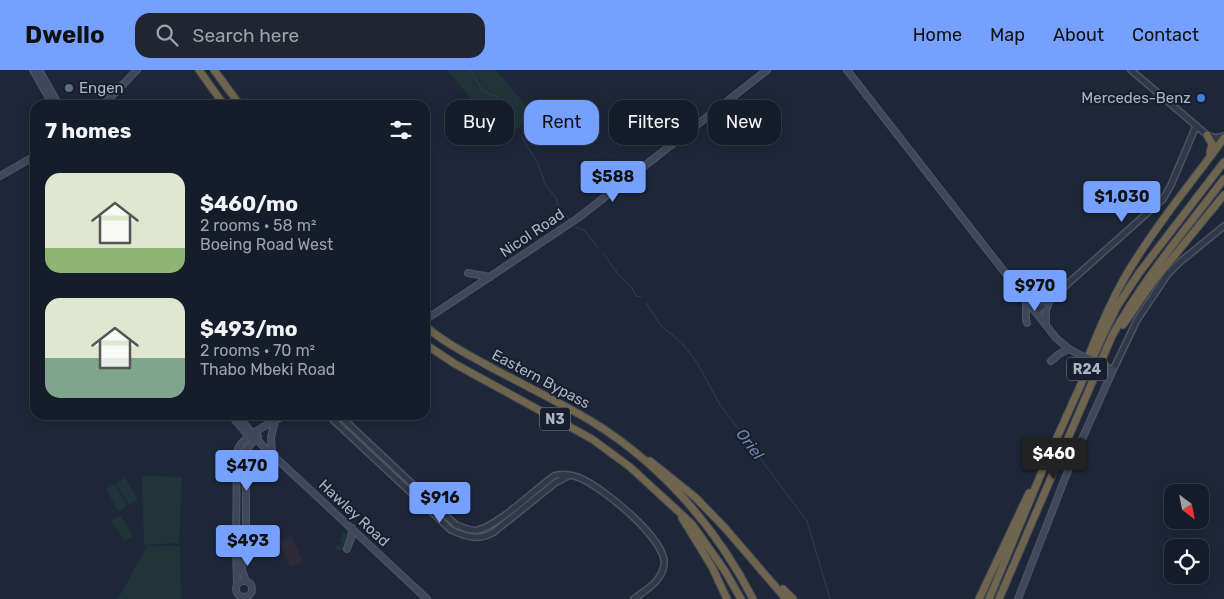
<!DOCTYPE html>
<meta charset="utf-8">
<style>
:root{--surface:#161d2a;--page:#1f2632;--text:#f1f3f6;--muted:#9ea2a8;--line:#353b47;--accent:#76a0ff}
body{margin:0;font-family:Rubik,sans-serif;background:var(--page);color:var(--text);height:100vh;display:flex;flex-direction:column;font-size:19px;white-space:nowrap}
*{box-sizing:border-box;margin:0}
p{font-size:16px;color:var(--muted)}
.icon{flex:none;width:28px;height:28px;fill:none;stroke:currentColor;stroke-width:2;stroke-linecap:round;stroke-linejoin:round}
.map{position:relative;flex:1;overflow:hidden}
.details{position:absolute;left:30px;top:30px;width:400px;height:320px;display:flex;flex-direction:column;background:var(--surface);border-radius:15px;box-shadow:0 2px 12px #0003,0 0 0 1px var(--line)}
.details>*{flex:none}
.hud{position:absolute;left:445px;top:30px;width:475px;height:45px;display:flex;gap:10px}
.needle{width:32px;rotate:148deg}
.buttons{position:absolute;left:1164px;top:414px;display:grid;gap:10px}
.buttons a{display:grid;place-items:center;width:45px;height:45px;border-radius:10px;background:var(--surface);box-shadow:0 2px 12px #0003,0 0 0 1px var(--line);font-size:25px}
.price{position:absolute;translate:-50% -42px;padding:0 11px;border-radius:5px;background:var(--accent);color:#111;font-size:16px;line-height:32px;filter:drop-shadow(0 1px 2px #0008)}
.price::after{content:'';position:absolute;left:50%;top:30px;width:15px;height:11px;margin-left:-8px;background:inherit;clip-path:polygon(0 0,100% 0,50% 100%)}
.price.current{background:#222;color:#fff}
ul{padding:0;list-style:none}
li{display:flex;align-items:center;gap:15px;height:125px;padding:0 15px}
li span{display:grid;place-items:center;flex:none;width:140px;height:100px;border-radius:15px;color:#555}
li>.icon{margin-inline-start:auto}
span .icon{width:60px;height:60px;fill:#fffc;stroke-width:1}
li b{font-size:21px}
h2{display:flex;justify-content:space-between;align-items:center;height:60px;padding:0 15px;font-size:21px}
.chip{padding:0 18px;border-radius:15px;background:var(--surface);box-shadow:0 2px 12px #0003,0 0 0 1px var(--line);font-size:18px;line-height:45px}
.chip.current{background:var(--accent);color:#111}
header{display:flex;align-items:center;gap:30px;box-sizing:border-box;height:70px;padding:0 25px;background:var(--accent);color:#111}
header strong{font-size:24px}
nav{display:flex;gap:28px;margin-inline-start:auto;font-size:18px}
.search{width:350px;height:45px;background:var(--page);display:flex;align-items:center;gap:12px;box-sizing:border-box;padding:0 18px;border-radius:15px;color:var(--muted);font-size:19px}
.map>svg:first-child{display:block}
</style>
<header>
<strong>Dwello</strong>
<div class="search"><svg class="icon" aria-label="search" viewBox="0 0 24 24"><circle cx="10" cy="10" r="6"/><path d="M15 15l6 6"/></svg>Search here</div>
<nav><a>Home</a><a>Map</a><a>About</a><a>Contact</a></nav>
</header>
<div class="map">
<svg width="1224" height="529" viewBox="0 0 1224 529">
<rect width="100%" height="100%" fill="#1d2738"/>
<path fill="#2d2939" d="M292,466l11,26 -13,5 -11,-26z"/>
<path fill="#1f3439" d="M447,0h49l40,48 -33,19z
M142,406l40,1 -3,66 -35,2z
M125,408l13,22 -9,5 -13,-22z
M115,414l12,22 -9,5 -12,-22z
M120,445l13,21 -8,5 -14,-20z
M343,461l3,4 3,-1 2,2 -5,12 -5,2h-6l1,-4 6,-2 -2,-5 3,-2 -2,-4z
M147,476h33l1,53h-63z"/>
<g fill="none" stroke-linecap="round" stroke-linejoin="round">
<path stroke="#2d3e5e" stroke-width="1" d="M470,0l13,21 14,6 3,4 16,27
M521,66l16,26 9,24 10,12 2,8 11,13
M575,157l9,3 14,18
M603,183l16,22 13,13 4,8 5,1
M646,233l14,22 23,19 15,20 21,39 88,118 23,78"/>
<g stroke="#4c5363" stroke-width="8">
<path id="tertiary" d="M1131,0l76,65 9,3 8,-2
M1036,242l127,-113 8,-14 25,-59
M1113,300l24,-50 31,-46 12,-12 44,-36
M328,345l123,115c15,7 28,11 43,2l61,-49 13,-7
M339,345l117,110c7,2 15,7 22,5 21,-5 57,-41 76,-54 8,-3 19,-1 26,2 22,9 88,62 84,87 -3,17 -17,24 -30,34"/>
</g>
<g stroke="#4c5363" stroke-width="8">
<path id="secondary" d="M33,0l20,35
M39,0l20,35
M847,0l209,268 13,11 13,7
M103,35l34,-35
M0,106l35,-20
M468,203l22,4
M1026,231v19l1,3
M1027,231l8,2 12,-1
M425,250l153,-102 189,-148
M1046,254v-14l4,-10
M1051,291l8,-7 10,-5
M231,345l21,25
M237,345l25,30 165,154
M272,383l-1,-16 4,-16
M234 475a7 7 0 1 1 14 0a7 7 0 1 1-14 0Z
M246,470v-90l12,-14
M236,471l1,-90c7,-18 32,-25 47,-36
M347,479l4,-11 1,-10
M236,480l1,35
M241,482l1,18 4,11
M236 519a8 8 0 1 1 16 0a8 8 0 1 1-16 0Z
M1018,529l51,-131 44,-98 -6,-3"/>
</g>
<g stroke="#3c4352" stroke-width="9">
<path id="motorway" d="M199,0l25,35
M214,0l26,35
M1207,65l5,9 -2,9
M1123,255l29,-42 72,-88
M425,256c20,17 44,29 67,42 29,15 58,30 87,46 75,42 135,109 174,185
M425,274l30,20 137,75 38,28 62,57 33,47 16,28
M1086,292c14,-35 29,-71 50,-103 27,-43 59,-81 88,-121
M650,391l45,36 30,31 61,71
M682,448l30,49 15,32
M783,519l10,10
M979,529l50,-106
M989,529l57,-137 58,-129 14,-28 21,-32 85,-111
M999,529l113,-263c31,-57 73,-106 112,-157"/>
</g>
<use href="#tertiary" stroke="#313948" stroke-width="5"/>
<use href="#secondary" stroke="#3f475c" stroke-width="5.5"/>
<use href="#motorway" stroke="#6f644d" stroke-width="7"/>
<g stroke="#4c5363" stroke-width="8" stroke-linecap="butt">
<path id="secondary-bridge" d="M1082,286l25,11"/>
</g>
<use href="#secondary-bridge" stroke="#3f475c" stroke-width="5.5"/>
</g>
<circle fill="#5c6f8a" stroke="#171e2c" stroke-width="2" cx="69" cy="18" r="5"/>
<circle fill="#3f7fe0" stroke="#171e2c" stroke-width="2" cx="1201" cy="28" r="5"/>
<g text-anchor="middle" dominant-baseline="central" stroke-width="4" stroke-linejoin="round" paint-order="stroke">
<g fill="#171e2c" stroke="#7f8697" stroke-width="1">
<rect x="1067" y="287.5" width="40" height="23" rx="4"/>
<rect x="540" y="337.5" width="30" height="23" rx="4"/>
</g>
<g font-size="14" font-weight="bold" fill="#abb3c5">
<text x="1087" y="299">R24</text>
<text x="555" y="349">N3</text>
</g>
<g font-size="15" fill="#abb3c5" stroke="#171e2c" text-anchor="start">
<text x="79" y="18">Engen</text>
<text x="1191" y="28" text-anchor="end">Mercedes-Benz</text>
</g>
<g font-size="15" fill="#abb3c5" stroke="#171e2c">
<text transform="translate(532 163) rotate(-34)">Nicol Road</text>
<text transform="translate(541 309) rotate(28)">Eastern Bypass</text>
<text transform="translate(354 443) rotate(43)">Hawley Road</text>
</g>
<g font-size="16" font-style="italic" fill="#7086b1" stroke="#171e2c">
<text transform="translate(750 374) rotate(53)">Oriel</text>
</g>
</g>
</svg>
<div class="buttons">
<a><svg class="needle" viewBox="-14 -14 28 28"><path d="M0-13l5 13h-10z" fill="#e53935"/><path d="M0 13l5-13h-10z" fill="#9ea2a8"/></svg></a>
<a><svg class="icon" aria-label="locate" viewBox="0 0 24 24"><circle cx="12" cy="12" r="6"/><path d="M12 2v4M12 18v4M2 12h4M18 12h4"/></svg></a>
</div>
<b class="price" style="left:613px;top:133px">$588</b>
<b class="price" style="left:1122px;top:153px">$1,030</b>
<b class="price" style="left:1035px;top:242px">$970</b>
<b class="price current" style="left:1054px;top:410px">$460</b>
<b class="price" style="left:247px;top:422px">$470</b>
<b class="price" style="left:440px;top:454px">$916</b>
<b class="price" style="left:248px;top:497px">$493</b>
<div class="hud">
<a class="chip">Buy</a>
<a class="chip current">Rent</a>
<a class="chip">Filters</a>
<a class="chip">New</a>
</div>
<section class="details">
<h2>7 homes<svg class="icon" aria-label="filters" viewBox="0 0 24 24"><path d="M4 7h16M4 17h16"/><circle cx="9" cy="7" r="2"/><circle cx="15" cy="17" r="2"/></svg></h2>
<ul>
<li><span style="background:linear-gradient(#dfe7d0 75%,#8fb573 0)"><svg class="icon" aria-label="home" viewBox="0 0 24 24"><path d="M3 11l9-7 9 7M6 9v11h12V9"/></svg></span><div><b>$460/mo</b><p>2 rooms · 58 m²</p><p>Boeing Road West</p></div></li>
<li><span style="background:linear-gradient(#dfe7d0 60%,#7fa58c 0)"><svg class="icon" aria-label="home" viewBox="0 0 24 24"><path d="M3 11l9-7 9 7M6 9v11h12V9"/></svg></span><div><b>$493/mo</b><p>2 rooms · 70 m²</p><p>Thabo Mbeki Road</p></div></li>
</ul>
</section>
</div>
